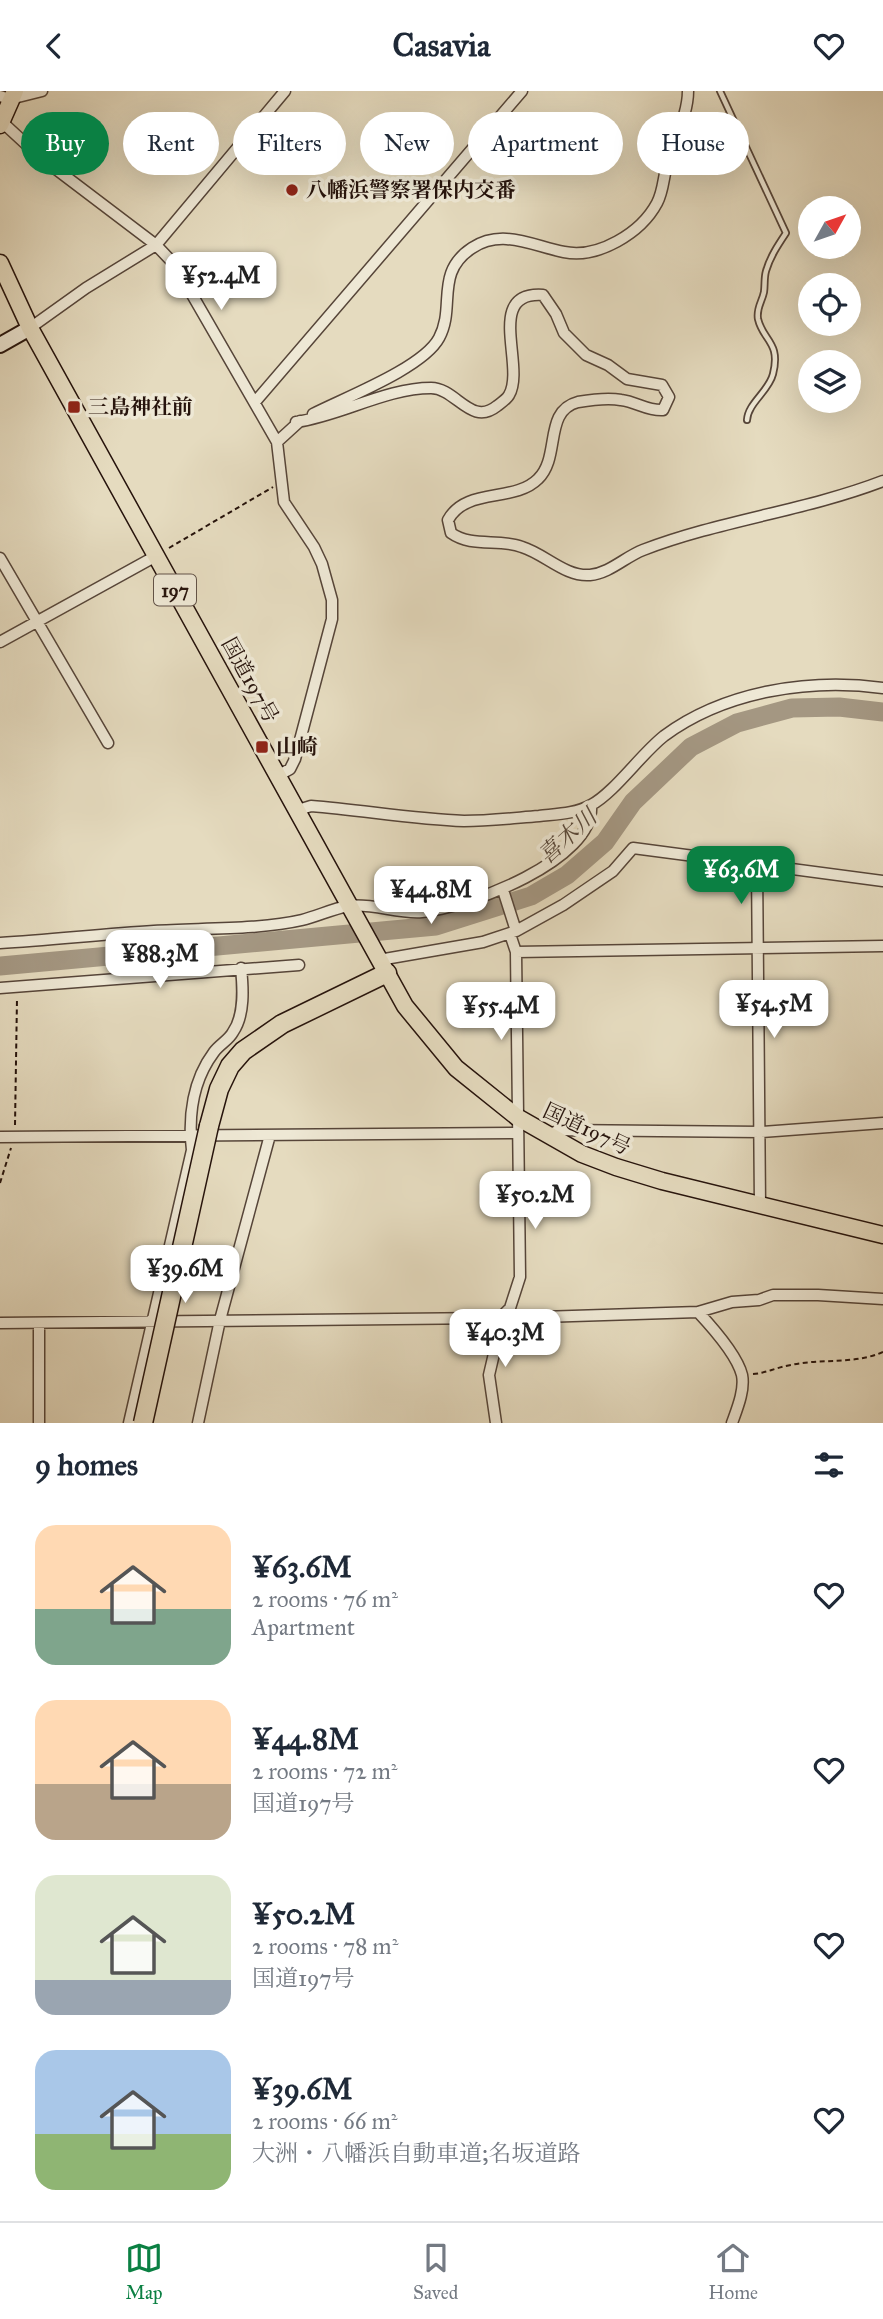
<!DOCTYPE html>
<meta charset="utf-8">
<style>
:root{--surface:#fff;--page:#f6f6f7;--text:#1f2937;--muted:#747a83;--line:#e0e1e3;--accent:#0b8043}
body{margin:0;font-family:"IM FELL Great Primer","Noto Serif JP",serif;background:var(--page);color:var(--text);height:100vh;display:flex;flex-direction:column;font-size:26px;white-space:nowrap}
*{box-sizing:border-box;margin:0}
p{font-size:23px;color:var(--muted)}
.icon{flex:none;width:38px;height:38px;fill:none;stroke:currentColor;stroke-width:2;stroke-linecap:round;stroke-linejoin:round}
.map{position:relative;height:1332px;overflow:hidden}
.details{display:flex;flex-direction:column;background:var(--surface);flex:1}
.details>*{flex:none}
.hud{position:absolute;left:21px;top:21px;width:842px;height:63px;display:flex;gap:14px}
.needle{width:46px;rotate:50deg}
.buttons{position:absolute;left:798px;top:105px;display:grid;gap:14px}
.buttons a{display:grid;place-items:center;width:63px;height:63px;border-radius:50%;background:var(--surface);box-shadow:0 7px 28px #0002;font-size:35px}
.price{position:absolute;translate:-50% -60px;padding:0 16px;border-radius:14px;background:#fff;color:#222;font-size:23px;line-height:46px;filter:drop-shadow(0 2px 4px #0008)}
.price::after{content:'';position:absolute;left:50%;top:42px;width:21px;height:16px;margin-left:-10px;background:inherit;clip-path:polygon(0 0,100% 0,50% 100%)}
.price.selected{background:var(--accent);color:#fff}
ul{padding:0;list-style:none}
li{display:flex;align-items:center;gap:21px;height:175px;padding:0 35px}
li span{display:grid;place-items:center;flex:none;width:196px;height:140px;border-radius:21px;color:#555}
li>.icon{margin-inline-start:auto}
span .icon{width:84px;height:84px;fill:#fffc;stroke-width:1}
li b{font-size:30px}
h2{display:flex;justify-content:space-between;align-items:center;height:84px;padding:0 35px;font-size:30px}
.pill{padding:0 24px;border-radius:32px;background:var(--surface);box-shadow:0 7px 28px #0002;font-size:24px;line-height:63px}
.pill.selected{background:var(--accent);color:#fff}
header{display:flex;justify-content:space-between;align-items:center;height:91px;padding:0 35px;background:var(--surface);font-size:32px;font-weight:800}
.menu{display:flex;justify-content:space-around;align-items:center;height:98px;border-top:2px solid var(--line);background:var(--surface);font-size:19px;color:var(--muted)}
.menu a{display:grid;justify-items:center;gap:4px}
.menu .selected{color:var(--accent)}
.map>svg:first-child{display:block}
</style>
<header><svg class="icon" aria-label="back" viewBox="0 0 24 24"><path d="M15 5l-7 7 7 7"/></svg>Casavia<svg class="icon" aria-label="heart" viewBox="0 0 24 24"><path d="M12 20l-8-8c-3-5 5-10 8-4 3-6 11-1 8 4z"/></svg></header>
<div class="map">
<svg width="883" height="1332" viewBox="0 0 883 1332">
<rect width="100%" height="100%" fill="#e5dbbf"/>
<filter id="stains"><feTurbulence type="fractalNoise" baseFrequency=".00286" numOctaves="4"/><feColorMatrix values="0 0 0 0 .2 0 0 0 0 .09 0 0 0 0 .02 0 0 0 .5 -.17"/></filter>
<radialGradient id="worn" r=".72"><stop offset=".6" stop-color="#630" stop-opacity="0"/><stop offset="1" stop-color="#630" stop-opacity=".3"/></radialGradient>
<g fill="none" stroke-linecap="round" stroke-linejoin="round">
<path stroke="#a49782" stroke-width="19" d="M0,875l436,-40 95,-30 36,-21 38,-33 28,-40 58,-55 46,-24 55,-15 47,-1 44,5"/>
<g stroke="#564539" stroke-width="8">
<path id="service" d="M720,0l66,142c-8,12 -16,24 -20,38 -2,7 -1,14 -2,21 -2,10 -8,16 -6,27 5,22 23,23 15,55 -4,17 -25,29 -26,46"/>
</g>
<g stroke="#564539" stroke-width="13">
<path id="minor" d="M0,5l10,3 32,-8
M1,30l39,36 116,88 19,20 102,177 7,60 30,45 8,17 10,36v19l-37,140 -5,10 -11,6
M30,237l56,-40 70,-43 129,-154
M255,311l267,-311
M313,323c31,-16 110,-46 126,-76 17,-31 -5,-65 33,-90 30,-20 61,-2 92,4 34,7 77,-19 93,-49 7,-13 6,-27 11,-41 6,-23 20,-47 20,-71
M296,331c44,-6 90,-34 135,-34 25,0 40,39 66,18 4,-3 10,-7 12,-11 17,-29 -25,-104 34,-100l13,19 8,19 22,22 22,10 19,14 35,6 7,12 -6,13c-16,1 -26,-8 -42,-10 -11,-2 -31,0 -43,2 -35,9 -17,55 -40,77 -24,24 -72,8 -90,41l3,13c21,15 48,5 71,14 23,7 43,30 68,28 20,-2 35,-18 53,-25 78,-30 162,-39 240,-69
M277,351l23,-21
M0,467l108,185
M0,551l156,-86
M298,719l13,-4c51,4 102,13 153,15 25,0 50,-3 75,-5 17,-2 36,-2 52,-11 23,-12 50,-51 73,-69 61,-45 146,-58 219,-48
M757,774l3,340
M503,799l13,41
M0,852c51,-3 103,-9 154,-12 45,-3 105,-1 148,-11 16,-4 30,-11 46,-14 26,-3 49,8 74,6 45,-4 174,-52 169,-107
M516,861l367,-6
M379,869l104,-18 33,-11 47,-26 50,-34 20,-23 250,33
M0,897l299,-23
M547,1045l12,-6 202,2 122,-9
M0,1046l517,-4
M698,1221c14,15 39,43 44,63 3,15 -5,34 -10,48
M0,1232l490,-5 13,-3 7,3 188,-6 34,-10 27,-2 14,-5h45l65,4
M39,1332v-100
M129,1332l63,-273c-4,-34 1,-70 22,-98 6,-8 15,-12 19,-20 12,-17 10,-45 8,-64
M198,1332l22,-103 50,-185
M496,1332l-7,-48 14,-60 7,-7 10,-31 -4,-325 -6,-18"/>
</g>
<g stroke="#26130c" stroke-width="18">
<path id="secondary" d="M0,254l30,-17"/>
</g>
<g stroke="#26130c" stroke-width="19">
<path id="trunk" d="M0,34l15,-34
M0,172l30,65 375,678 51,62 61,49 65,37 34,13 46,14 221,54"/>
</g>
<g stroke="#26130c" stroke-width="21">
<path id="motorway" d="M209,1035l10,-37 11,-23 13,-15 39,-27 105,-51"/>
</g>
<path stroke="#26130c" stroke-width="2" stroke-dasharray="5 3.5" stroke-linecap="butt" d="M169,457l104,-61
M15,1034l2,-127
M0,1092l11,-35
M753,1283c14,-1 24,-7 38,-9 31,-7 62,0 92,-13"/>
<use href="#service" stroke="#eee8d5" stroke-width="4.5"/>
<use href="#minor" stroke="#eee8d5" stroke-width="10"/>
<use href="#secondary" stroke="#eee8d5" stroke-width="14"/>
<use href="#trunk" stroke="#e5dbbf" stroke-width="16"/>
<use href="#motorway" stroke="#e5dbbf" stroke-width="18"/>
<g stroke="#26130c" stroke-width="21" stroke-linecap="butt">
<path id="motorway-bridge" d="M143,1332l66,-297"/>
</g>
<use href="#motorway-bridge" stroke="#e5dbbf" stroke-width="18"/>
</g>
<g fill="#8f2418" stroke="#eee8d5" stroke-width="2.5">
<circle cx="292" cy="99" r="7"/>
<rect x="67" y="309" width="14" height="14" rx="3.5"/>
<rect x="255" y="649" width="14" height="14" rx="3.5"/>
</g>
<g text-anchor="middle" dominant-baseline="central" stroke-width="7" stroke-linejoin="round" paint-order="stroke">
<rect fill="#eee8d5" stroke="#625348" stroke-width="2" x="154" y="483.5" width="42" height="31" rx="5"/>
<g font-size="19" font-weight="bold" fill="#26130c">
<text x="175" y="499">197</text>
</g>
<g font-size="21" font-weight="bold" fill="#26130c" stroke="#eee8d5" text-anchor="start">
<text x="306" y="99">八幡浜警察署保内交番</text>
<text x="88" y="316">三島神社前</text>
<text x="276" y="656">山崎</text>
</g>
<g font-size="21" fill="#26130c" stroke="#eee8d5">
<text transform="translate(250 589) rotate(61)">国道197号</text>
<text transform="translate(587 1038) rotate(25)">国道197号</text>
</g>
<g font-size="23" font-style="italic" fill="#58483b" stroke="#eee8d5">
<text transform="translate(567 745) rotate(-42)">喜木川</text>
</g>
</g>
<rect width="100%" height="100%" filter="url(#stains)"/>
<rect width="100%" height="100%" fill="url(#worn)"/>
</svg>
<div class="buttons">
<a><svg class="needle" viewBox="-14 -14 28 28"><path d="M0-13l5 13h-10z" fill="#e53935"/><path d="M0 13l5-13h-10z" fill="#747a83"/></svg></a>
<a><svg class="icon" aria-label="locate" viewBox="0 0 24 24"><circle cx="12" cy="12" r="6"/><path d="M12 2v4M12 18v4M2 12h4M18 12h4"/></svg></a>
<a><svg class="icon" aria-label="layers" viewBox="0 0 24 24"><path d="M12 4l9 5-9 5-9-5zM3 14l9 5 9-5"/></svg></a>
</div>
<b class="price" style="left:221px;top:221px">¥52.4M</b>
<b class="price selected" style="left:741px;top:815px">¥63.6M</b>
<b class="price" style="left:431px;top:835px">¥44.8M</b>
<b class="price" style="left:160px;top:899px">¥88.3M</b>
<b class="price" style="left:774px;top:949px">¥54.5M</b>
<b class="price" style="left:501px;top:951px">¥55.4M</b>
<b class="price" style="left:535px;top:1140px">¥50.2M</b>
<b class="price" style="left:185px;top:1214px">¥39.6M</b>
<b class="price" style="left:505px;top:1278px">¥40.3M</b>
<div class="hud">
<a class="pill selected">Buy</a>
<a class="pill">Rent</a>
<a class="pill">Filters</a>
<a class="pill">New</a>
<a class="pill">Apartment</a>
<a class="pill">House</a>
</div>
</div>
<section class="details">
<h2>9 homes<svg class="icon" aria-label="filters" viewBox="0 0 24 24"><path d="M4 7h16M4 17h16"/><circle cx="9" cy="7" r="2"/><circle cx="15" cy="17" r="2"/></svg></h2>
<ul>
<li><span style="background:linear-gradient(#ffd9b3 60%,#7fa58c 0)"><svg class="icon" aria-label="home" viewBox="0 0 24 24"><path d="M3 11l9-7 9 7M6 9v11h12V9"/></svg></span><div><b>¥63.6M</b><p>2 rooms · 76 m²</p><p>Apartment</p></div><svg class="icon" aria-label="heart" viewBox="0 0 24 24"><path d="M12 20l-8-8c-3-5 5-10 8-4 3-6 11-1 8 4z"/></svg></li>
<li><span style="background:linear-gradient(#ffd9b3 60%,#b9a48a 0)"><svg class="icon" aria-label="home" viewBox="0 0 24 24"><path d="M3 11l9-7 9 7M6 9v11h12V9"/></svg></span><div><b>¥44.8M</b><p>2 rooms · 72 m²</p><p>国道197号</p></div><svg class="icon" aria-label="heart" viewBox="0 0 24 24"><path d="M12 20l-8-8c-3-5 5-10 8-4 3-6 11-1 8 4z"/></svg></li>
<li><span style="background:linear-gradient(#dfe7d0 75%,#9aa5b1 0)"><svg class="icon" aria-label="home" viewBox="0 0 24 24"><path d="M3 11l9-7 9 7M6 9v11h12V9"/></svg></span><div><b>¥50.2M</b><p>2 rooms · 78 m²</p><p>国道197号</p></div><svg class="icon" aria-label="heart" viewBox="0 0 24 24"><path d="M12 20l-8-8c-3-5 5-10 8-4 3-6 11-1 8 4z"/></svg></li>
<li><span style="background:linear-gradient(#a9c7e8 60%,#8fb573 0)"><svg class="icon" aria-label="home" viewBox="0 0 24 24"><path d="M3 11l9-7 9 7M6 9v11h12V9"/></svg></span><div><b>¥39.6M</b><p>2 rooms · 66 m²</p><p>大洲・八幡浜自動車道;名坂道路</p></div><svg class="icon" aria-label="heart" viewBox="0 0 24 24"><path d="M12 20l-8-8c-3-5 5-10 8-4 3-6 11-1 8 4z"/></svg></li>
</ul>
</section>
<nav class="menu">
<a class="selected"><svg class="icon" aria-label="map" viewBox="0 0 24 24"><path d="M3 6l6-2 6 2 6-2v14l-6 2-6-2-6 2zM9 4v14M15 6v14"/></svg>Map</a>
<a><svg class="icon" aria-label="saved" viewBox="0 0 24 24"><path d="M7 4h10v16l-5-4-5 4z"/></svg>Saved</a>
<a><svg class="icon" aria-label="home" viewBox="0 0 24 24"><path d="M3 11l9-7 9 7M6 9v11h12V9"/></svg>Home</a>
</nav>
